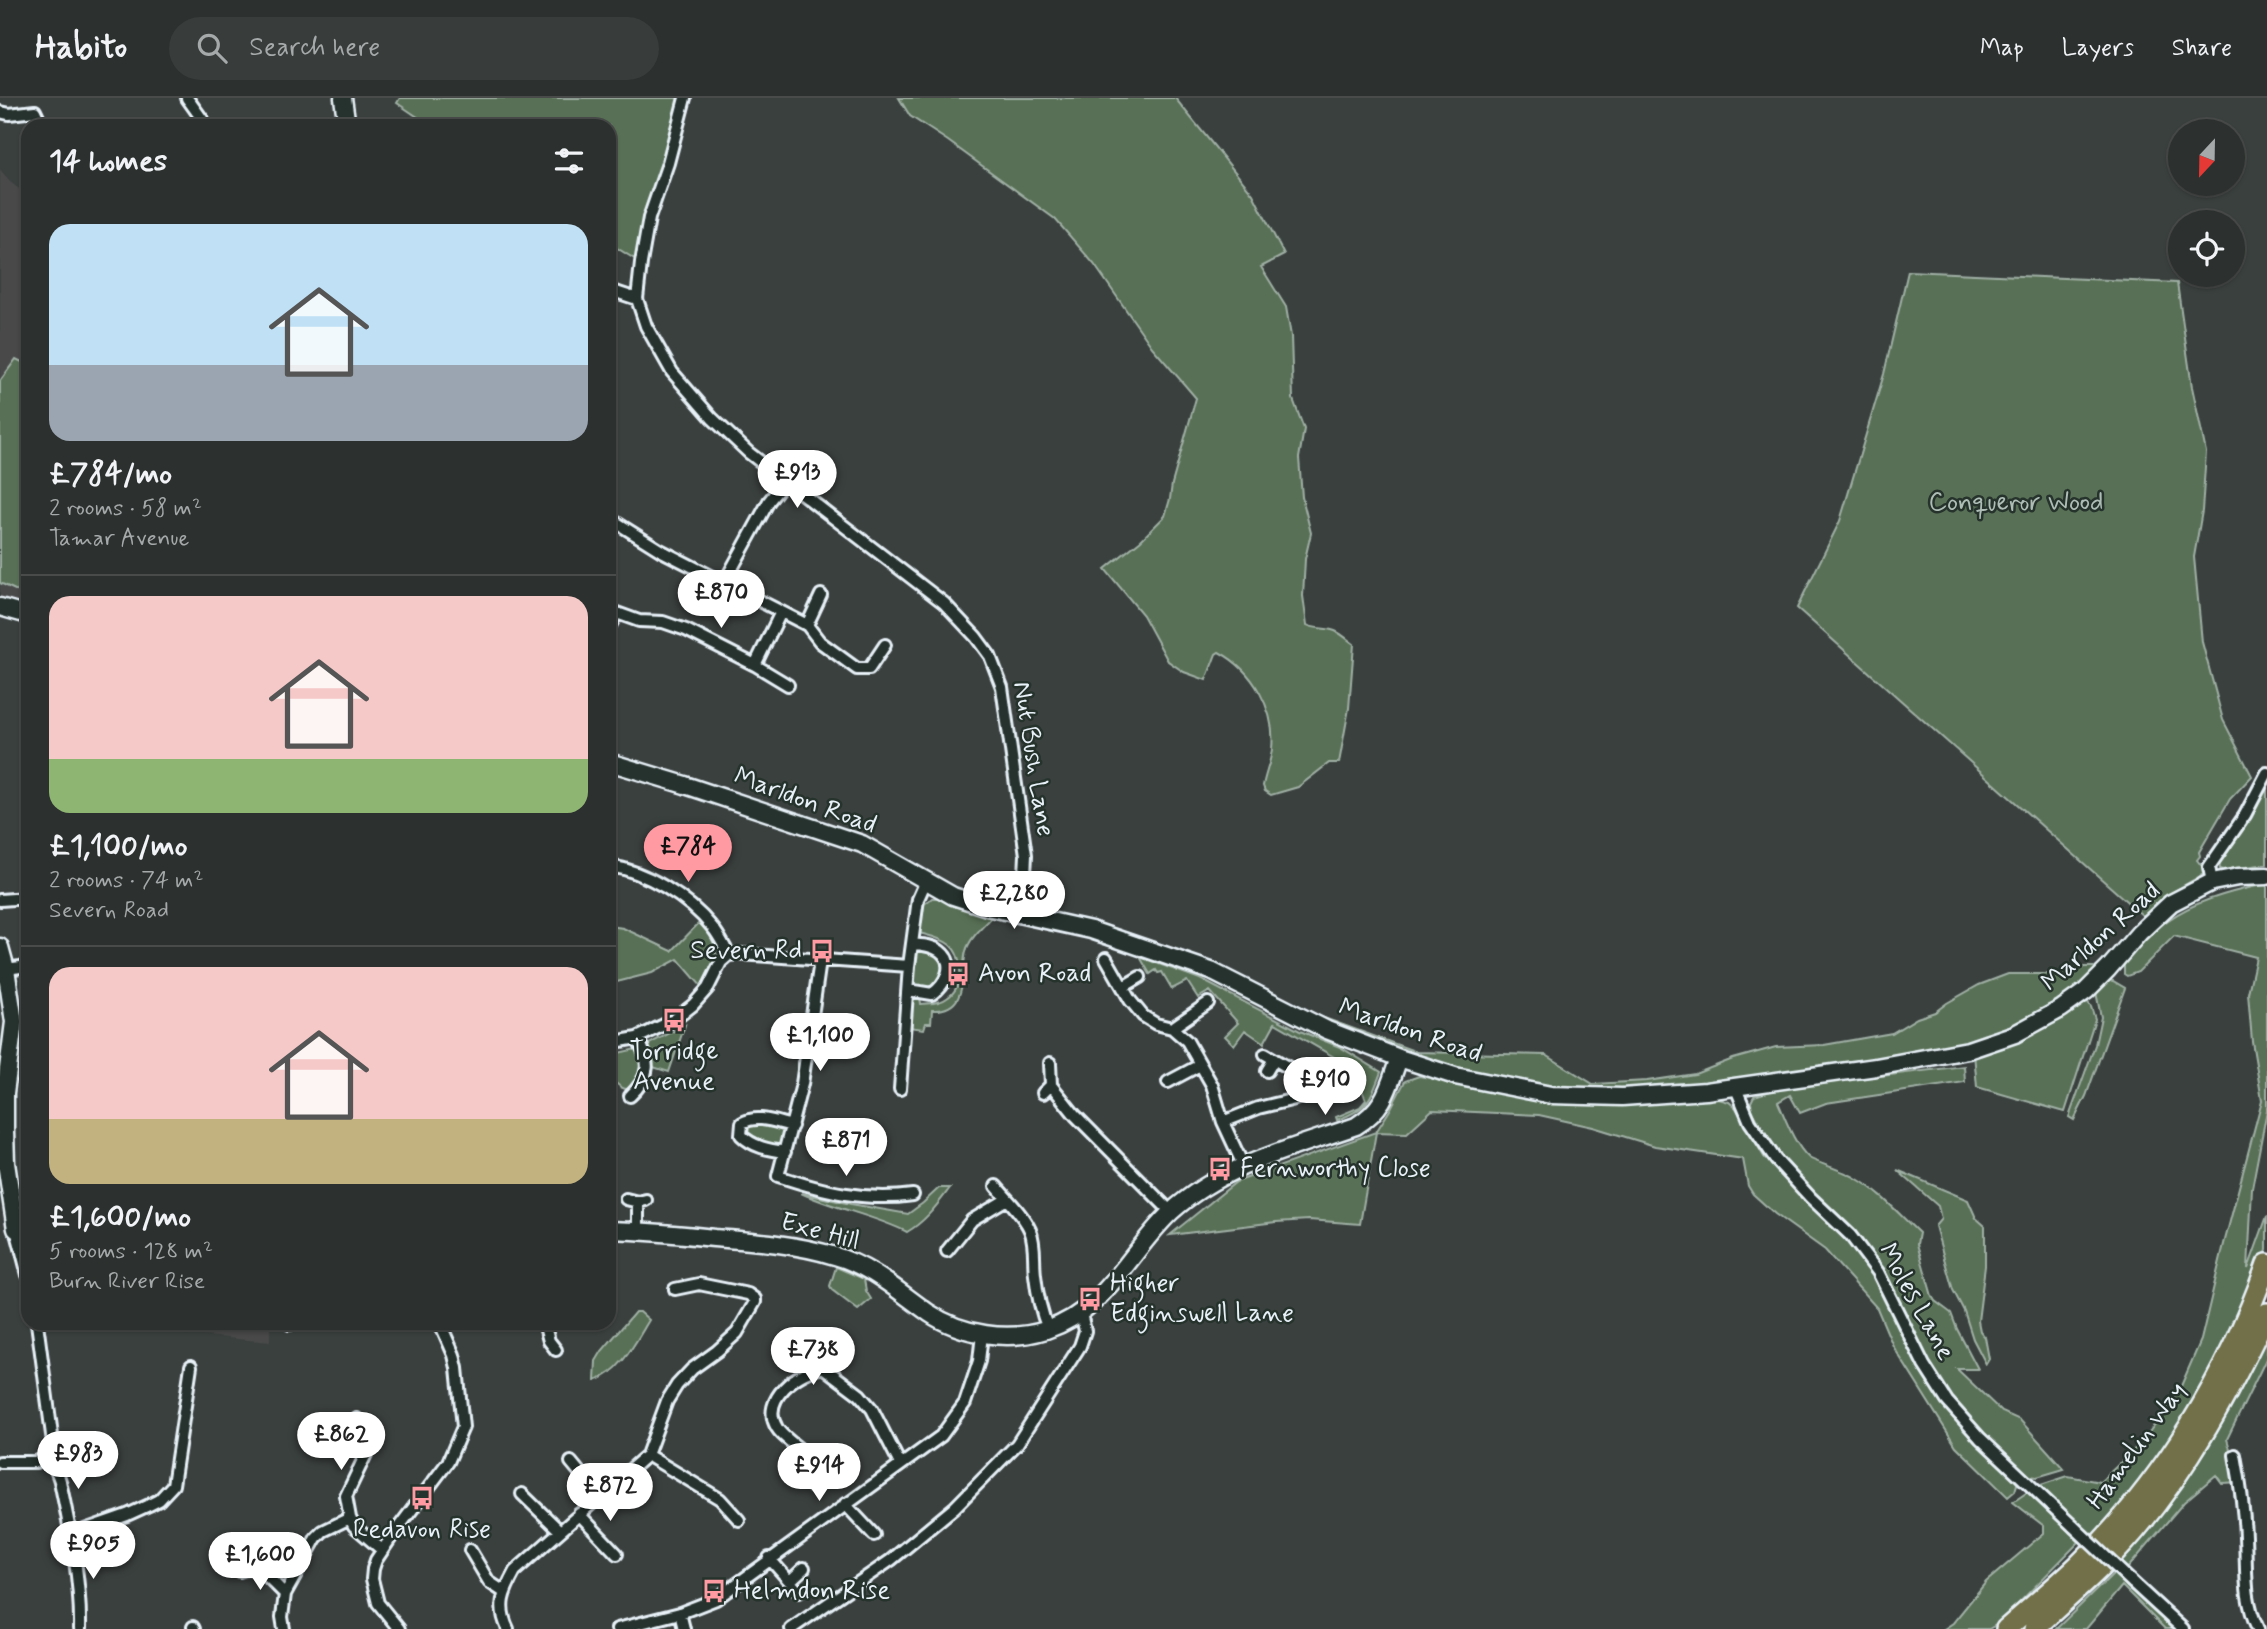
<!DOCTYPE html>
<meta charset="utf-8">
<style>
:root{--surface:#2c302e;--page:#383c3a;--text:#f1f3f6;--muted:#a6a9aa;--line:#484b4a;--accent:#ff9aa2}
body{margin:0;font-family:Mynerve,sans-serif;background:var(--page);color:var(--text);height:100vh;display:flex;flex-direction:column;font-size:26px;white-space:nowrap}
*{box-sizing:border-box;margin:0}
p{font-size:23px;color:var(--muted)}
.icon{flex:none;width:38px;height:38px;fill:none;stroke:currentColor;stroke-width:2;stroke-linecap:round;stroke-linejoin:round}
.map{position:relative;flex:1;overflow:hidden}
.details{position:absolute;left:21px;top:21px;width:595px;height:1211px;display:flex;flex-direction:column;background:var(--surface);border-radius:21px;box-shadow:0 2px 5px #0004,0 0 0 2px var(--line)}
.details>*{flex:none}
.needle{width:46px;rotate:202deg}
.buttons{position:absolute;left:2168px;top:21px;display:grid;gap:14px}
.buttons a{display:grid;place-items:center;width:77px;height:77px;border-radius:50%;background:var(--surface);box-shadow:0 2px 5px #0004,0 0 0 2px var(--line);font-size:35px}
.price{position:absolute;translate:-50% -60px;padding:0 16px;border-radius:24px;background:#fff;color:#222;font-size:23px;line-height:46px;filter:drop-shadow(0 2px 4px #0008)}
.price::after{content:'';position:absolute;left:50%;top:42px;width:21px;height:16px;margin-left:-10px;background:inherit;clip-path:polygon(0 0,100% 0,50% 100%)}
.price.active{background:var(--accent);color:#111}
ul{padding:0;list-style:none}
li{display:grid;align-content:center;gap:14px;height:371px;padding:0 28px}
li+li{border-top:2px solid var(--line)}
li span{display:grid;place-items:center;height:217px;border-radius:21px;color:#555}
li>.icon{margin-inline-start:auto}
span .icon{width:126px;height:126px;fill:#fffc;stroke-width:1}
li b{font-size:30px}
h2{display:flex;justify-content:space-between;align-items:center;height:84px;padding:0 28px;font-size:30px}
header{display:flex;align-items:center;gap:42px;box-sizing:border-box;height:98px;padding:0 35px;background:var(--surface);border-bottom:2px solid var(--line)}
header strong{font-size:33px}
nav{display:flex;gap:38px;margin-inline-start:auto;font-size:24px}
.search{width:490px;height:63px;background:var(--page);display:flex;align-items:center;gap:18px;box-sizing:border-box;padding:0 24px;border-radius:38px;color:var(--muted);font-size:26px}
.map>svg:first-child{display:block}
</style>
<header>
<strong>Habito</strong>
<div class="search"><svg class="icon" aria-label="search" viewBox="0 0 24 24"><circle cx="10" cy="10" r="6"/><path d="M15 15l6 6"/></svg>Search here</div>
<nav><a>Map</a><a>Layers</a><a>Share</a></nav>
</header>
<div class="map">
<svg width="2267" height="1531" viewBox="0 0 2267 1531">
<rect width="100%" height="100%" fill="#3a403e"/>
<filter id="ink" filterUnits="userSpaceOnUse"><feTurbulence type="fractalNoise" baseFrequency=".0143" numOctaves="2"/><feDisplacementMap in="SourceGraphic" scale="14" xChannelSelector="R" yChannelSelector="G"/><feConvolveMatrix kernelMatrix="1 2 1 2 8 2 1 2 1" color-interpolation-filters="sRGB"/></filter>
<g filter="url(#ink)">
<path fill="#48494a" d="M0,71l9,12 19,15v416l-28,-8z
M112,1225h158v19l-157,-15z"/>
<path fill="#586f54" stroke="#a0b0a6" stroke-width="2" d="M400,0h285l-44,165 -32,-20v-117h-178l-34,-23z
M899,0h276l78,96 31,61 -23,12 25,40 5,29 2,63 11,30 -5,29 3,39 9,36 -6,26 -2,37 4,29c9,5 19,2 28,6 7,3 13,9 19,13l-5,64 -10,55h-10l-31,24 -27,8 -6,-4 -2,-5c2,-12 8,-25 9,-37 4,-39 -19,-79 -53,-97l-3,2 -10,26 -22,-8 -16,-11 -25,-46 -38,-46 36,-29 24,-24 5,-17 2,-15 24,-86 -44,-51 -58,-83 -39,-45 -107,-78 -38,-25z
M1908,173l269,12 15,104 14,65 -4,59 -8,46 8,85 21,78 29,56 -22,23 -31,53 1,4 -3,4 7,9 1,4 -34,20 -28,23 -346,-308 43,-87 44,-147z
M28,255v243l-28,-13v-202l16,-22 6,3z
M2267,684v82l-43,6 -4,-1 -1,-8 33,-47z
M2267,786v226l-15,78 -4,81 19,-53v34l-16,47 -50,106 -22,20 -32,49 -54,65 -55,-51 30,-10 32,6 41,-39 37,-50 23,-53 23,-96 38,-144 -10,-59 -4,-48 8,-36 -82,-21 -36,36 -11,4 -3,-2v-9c36,-53 83,-69 143,-81z
M932,800h7l52,20c-7,8 -17,16 -22,26 -12,18 6,68 -37,66l-1,13h-5l-2,6 -16,-2 3,-26 3,-3 6,-1 1,7c8,-1 19,0 26,-6 17,-11 17,-41 3,-53 -9,-7 -20,-9 -31,-12l4,-28z
M700,824c21,25 21,39 1,64l-23,-27 -26,14 -43,11v-58l14,2 49,23z
M912,846l34,13 -6,32 -32,1z
M1140,859l60,22 100,52 40,16 41,25c-11,29 -14,37 -44,48l-1,-3 24,-10 6,-7 -11,-28 -6,2 -4,-8 -12,5 -4,-4 5,-10 -59,-34 -11,20 -19,-13 -11,15 -9,-9 13,-13 -28,-32 -12,7 -11,-17 -15,8 -10,-17 -4,1 -2,-3 -6,4z
M2084,869h10l6,5 -34,27 -60,33 -57,15 -280,43 -107,-1 -101,-21 -50,-12 -85,-31 -21,-14 112,41 129,3 47,29 54,-3 48,-7 38,-15 43,-12 48,-2 68,-12 25,-15 18,-6 12,-9 32,-18 29,-11h47z
M2108,882l5,1 12,7 -39,108 -12,24 -5,-3 26,-72 6,-28 -5,-25z
M2085,900l6,9 4,12 -30,93 -88,-25 -3,-34z
M685,927l-16,47 -16,-5 -4,-23z
M636,951l5,5 1,17 -10,18c-11,2 -16,-6 -23,-13v-21z
M1964,968l1,16 -139,21 -26,10 -10,-18 -12,7c8,18 16,42 31,56 6,4 35,13 45,19 25,14 44,36 65,56l-2,11 15,52 3,5 16,12 6,16 21,40h-21l45,43 18,8 44,49 -27,8 -8,-1 -51,-45 -25,-29 -36,-60 -12,-27 -80,-108 -46,-50 -27,-47 -1,-8 3,-6 27,-8z
M1419,978l129,24 74,6 90,-9 17,5 7,6 28,49 85,87 30,40c18,42 35,83 63,119 22,30 52,51 76,78l-3,10 -7,6 -52,-51 -63,-100 -16,-38 -52,-58 -50,-36 -22,-20 -5,-8 -5,-27 -88,-13 -62,-19 -54,-12 -107,-5 -25,23 -31,-1 -16,92 -51,-4 -33,2 -106,13 66,-53 140,-50 14,-22 15,-29z
M742,1025l50,3 -7,26 -13,-1 -31,-21z
M1897,1072l71,30 8,18 9,8v40l-7,55 2,10 5,6 4,22 -3,5 -13,-25 -9,-28 -11,-21 -18,-64 6,-7 -3,-13z
M939,1090h11c-13,17 -24,33 -43,44 -34,-17 -72,-23 -106,-39l50,11 57,10 15,-11z
M836,1169l28,12 2,12 5,8 -13,11 -26,-20 -2,-4z
M635,1214h5l9,8c-14,23 -28,52 -54,61l1,-20 6,-10z
M2267,1239v20l-40,82 13,43 -18,1 -6,-8 -32,27 -57,67 -6,-6 31,-36 54,-76 29,-50z
M2029,1393l50,51 -80,81 -10,6h-45l9,-6 33,-41 58,-49v-7l-31,-24z
M2114,1475l60,56h-9l-43,-43 -36,43h-30z"/>
<g fill="none" stroke-linecap="round" stroke-linejoin="round">
<g stroke="#e8f1f8" stroke-width="16">
<path id="street" d="M187,0l20,28
M685,0l-17,65 -19,55 -8,45 -4,36 9,27 26,46 40,46 37,35 195,150 32,34 14,19 12,31 24,168 -3,60
M0,14l9,2 26,-3 7,15
M609,188l4,5 24,8
M609,420l51,32 147,75 13,17 37,27h12l16,-24
M724,485l45,-82 16,-20
M807,527l14,-30
M609,529l8,-14 22,8 24,1 23,8 69,35 33,20
M755,567l26,-53
M609,768c37,5 80,32 103,61 7,8 12,19 17,28
M2212,784l-3,-15 36,-52 22,-42
M0,802l28,-2
M1106,860l24,42 13,16 13,8 16,4 15,13 25,44 11,37 20,43
M820,863l-18,123 -24,92c45,15 87,26 135,19
M6,871l22,-3
M1123,889l17,-10
M908,892l24,4c13,-9 25,-30 8,-43 -8,-6 -18,-6 -28,-7
M1172,930l36,-25
M609,945l28,-5 37,-18 19,-15 15,-17 13,-26 8,-7 11,-1 169,12
M1265,956l67,39
M1050,965l1,22
M1267,973l7,-12
M1168,984l32,-17
M1735,988l15,36 26,38 34,37 40,38 28,37 46,93 23,36 33,37 94,89
M900,991l9,-123 9,-67 8,-18
M1043,995l8,-8 24,30 96,97
M630,998c21,-20 21,-35 7,-58
M1223,1024l35,-14 37,-9 17,-19
M785,1054c-16,-2 -32,-5 -44,-17l1,-12c15,-9 33,-1 50,3
M996,1088c11,13 27,28 34,44 6,15 3,30 5,45 2,19 6,37 13,54
M626,1101l12,3 8,-2
M638,1104v29
M16,1131l12,46
M947,1153l25,-31 35,-21
M37,1225l17,127c-4,11 3,20 6,31 10,48 21,99 20,148
M544,1225l5,18 7,9
M290,1226l3,-1
M647,1357l73,44 19,21
M2235,1357c5,27 9,55 10,82 2,34 -2,60 13,92
M0,1364h35l16,-5
M571,1364l28,34
M813,1389c-3,-14 -6,-29 -16,-40 -7,-6 -16,-12 -20,-19 -18,-29 22,-57 46,-61l37,28 12,14 28,55
M522,1396l38,37
M845,1406l29,31
M579,1416l38,40
M350,1420l-4,-22 21,-44 -10,-33
M70,1437l57,-20 22,-10 10,-5 14,-15 18,-119
M470,1452l19,32 15,10
M769,1460l30,34
M239,1473l18,-5 28,28
M790,1483l14,-13
M2132,1484l51,47
M680,1515l4,16
M193,1529l1,2
M284,1531l-2,-12 3,-23 31,-56 7,-7 27,-13 4,8 28,24
M399,1531l-21,-26 -6,-24 1,-10 3,-9 16,-24 56,-74 15,-35 -6,-59 -3,-13 -14,-32
M508,1531c-11,-23 -5,-36 7,-58l132,-116 20,-54 10,-16 15,-16 25,-18 20,-18 18,-31v-3l-7,-5 -49,-10 -24,5
M617,1531l63,-16 36,-14 225,-163 24,-33 14,-42 3,-27
M791,1531l100,-69 63,-52 63,-64 63,-98 5,-15 -4,-18"/>
</g>
<g stroke="#e8f1f8" stroke-width="21">
<path id="secondary" d="M343,0l4,28
M0,509l28,8
M609,664l76,23 177,59 91,52 34,11 104,23 120,41 116,59 72,28 56,18 96,19 71,2 84,-6 170,-24 92,-17 47,-16 46,-25 25,-18 22,-22 31,-36 32,-30 41,-21 26,-5 29,-1
M0,849l6,22 8,53 -9,71v38l1,32 10,66 12,-2
M609,1132c35,1 70,4 105,8 41,3 82,6 121,18 36,10 64,36 94,57 33,22 79,29 117,17 61,-20 81,-76 125,-118 51,-47 122,-64 185,-86 29,-18 32,-37 43,-68"/>
</g>
<g stroke="#e8f1f8" stroke-width="24">
<path id="highway" d="M2006,1531c24,-21 49,-42 72,-64 85,-82 150,-190 189,-301
M2034,1531c34,-31 70,-62 100,-97 56,-66 96,-141 133,-219"/>
</g>
<use href="#street" stroke="#26332d" stroke-width="10"/>
<use href="#secondary" stroke="#26332d" stroke-width="16"/>
<use href="#highway" stroke="#71704a" stroke-width="19"/>
<g stroke="#e8f1f8" stroke-width="16" stroke-linecap="butt">
<path id="street-bridge" d="M2074,1429l58,55"/>
</g>
<use href="#street-bridge" stroke="#26332d" stroke-width="10"/>
</g>
</g>
<defs>
<g id="bus-bare" transform="scale(1.89)"><path d="M-5-6H5V4H4V6H2V4H-2V6H-4V4H-5ZM-3.5-4V0h7V-4ZM-3.5 1.2v1.5H-2V1.2ZM2 1.2v1.5H3.5V1.2Z" fill="#ff9aa2" stroke="#26332d" stroke-width="2.5" paint-order="stroke"/></g>
</defs>
<g fill-rule="evenodd">
<use href="#bus-bare" x="822" y="853"/>
<use href="#bus-bare" x="958" y="876"/>
<use href="#bus-bare" x="674" y="922"/>
<use href="#bus-bare" x="1220" y="1071"/>
<use href="#bus-bare" x="1090" y="1201"/>
<use href="#bus-bare" x="422" y="1400"/>
<use href="#bus-bare" x="714" y="1493"/>
</g>
<g text-anchor="middle" dominant-baseline="central" stroke-width="5" stroke-linejoin="round" paint-order="stroke">
<g font-size="26" fill="#aebdb6" stroke="#26332d">
<text x="2016" y="405">Conqueror Wood</text>
</g>
<g font-size="26" fill="#e8f1f8" stroke="#26332d">
<text transform="translate(1033 661) rotate(81)">Nut Bush Lane</text>
<text transform="translate(805 703) rotate(20)">Marldon Road</text>
<text transform="translate(2101 839) rotate(-42)">Marldon Road</text>
<text transform="translate(1410 933) rotate(19)">Marldon Road</text>
<text transform="translate(820 1134) rotate(15)">Exe Hill</text>
<text transform="translate(1916 1204) rotate(61)">Moles Lane</text>
<text transform="translate(2137 1348) rotate(-54)">Hamelin Way</text>
</g>
<g font-size="26" fill="#e8f1f8" stroke="#26332d" text-anchor="start">
<text x="802" y="853" text-anchor="end">Severn Rd</text>
<text x="978" y="876">Avon Road</text>
<text x="674" y="954" text-anchor="middle">Torridge<tspan x="674" dy="30">Avenue</tspan></text>
<text x="1240" y="1071">Fernworthy Close</text>
<text x="1110" y="1186">Higher<tspan x="1110" dy="30">Edginswell Lane</tspan></text>
<text x="422" y="1432" text-anchor="middle">Redavon Rise</text>
<text x="734" y="1493">Helmdon Rise</text>
</g>
</g>
</svg>
<div class="buttons">
<a><svg class="needle" viewBox="-14 -14 28 28"><path d="M0-13l5 13h-10z" fill="#e53935"/><path d="M0 13l5-13h-10z" fill="#a6a9aa"/></svg></a>
<a><svg class="icon" aria-label="locate" viewBox="0 0 24 24"><circle cx="12" cy="12" r="6"/><path d="M12 2v4M12 18v4M2 12h4M18 12h4"/></svg></a>
</div>
<b class="price" style="left:797px;top:412px">£913</b>
<b class="price" style="left:721px;top:532px">£870</b>
<b class="price active" style="left:688px;top:786px">£784</b>
<b class="price" style="left:1014px;top:833px">£2,280</b>
<b class="price" style="left:820px;top:975px">£1,100</b>
<b class="price" style="left:1325px;top:1019px">£910</b>
<b class="price" style="left:846px;top:1080px">£871</b>
<b class="price" style="left:813px;top:1289px">£738</b>
<b class="price" style="left:341px;top:1374px">£862</b>
<b class="price" style="left:78px;top:1393px">£983</b>
<b class="price" style="left:819px;top:1405px">£914</b>
<b class="price" style="left:610px;top:1425px">£872</b>
<b class="price" style="left:93px;top:1483px">£905</b>
<b class="price" style="left:260px;top:1494px">£1,600</b>
<section class="details">
<h2>14 homes<svg class="icon" aria-label="filters" viewBox="0 0 24 24"><path d="M4 7h16M4 17h16"/><circle cx="9" cy="7" r="2"/><circle cx="15" cy="17" r="2"/></svg></h2>
<ul>
<li><span style="background:linear-gradient(#bfe0f5 65%,#9aa5b1 0)"><svg class="icon" aria-label="home" viewBox="0 0 24 24"><path d="M3 11l9-7 9 7M6 9v11h12V9"/></svg></span><div><b>£784/mo</b><p>2 rooms · 58 m²</p><p>Tamar Avenue</p></div></li>
<li><span style="background:linear-gradient(#f6c9c9 75%,#8fb573 0)"><svg class="icon" aria-label="home" viewBox="0 0 24 24"><path d="M3 11l9-7 9 7M6 9v11h12V9"/></svg></span><div><b>£1,100/mo</b><p>2 rooms · 74 m²</p><p>Severn Road</p></div></li>
<li><span style="background:linear-gradient(#f6c9c9 70%,#c2b280 0)"><svg class="icon" aria-label="home" viewBox="0 0 24 24"><path d="M3 11l9-7 9 7M6 9v11h12V9"/></svg></span><div><b>£1,600/mo</b><p>5 rooms · 128 m²</p><p>Burn River Rise</p></div></li>
</ul>
</section>
</div>
